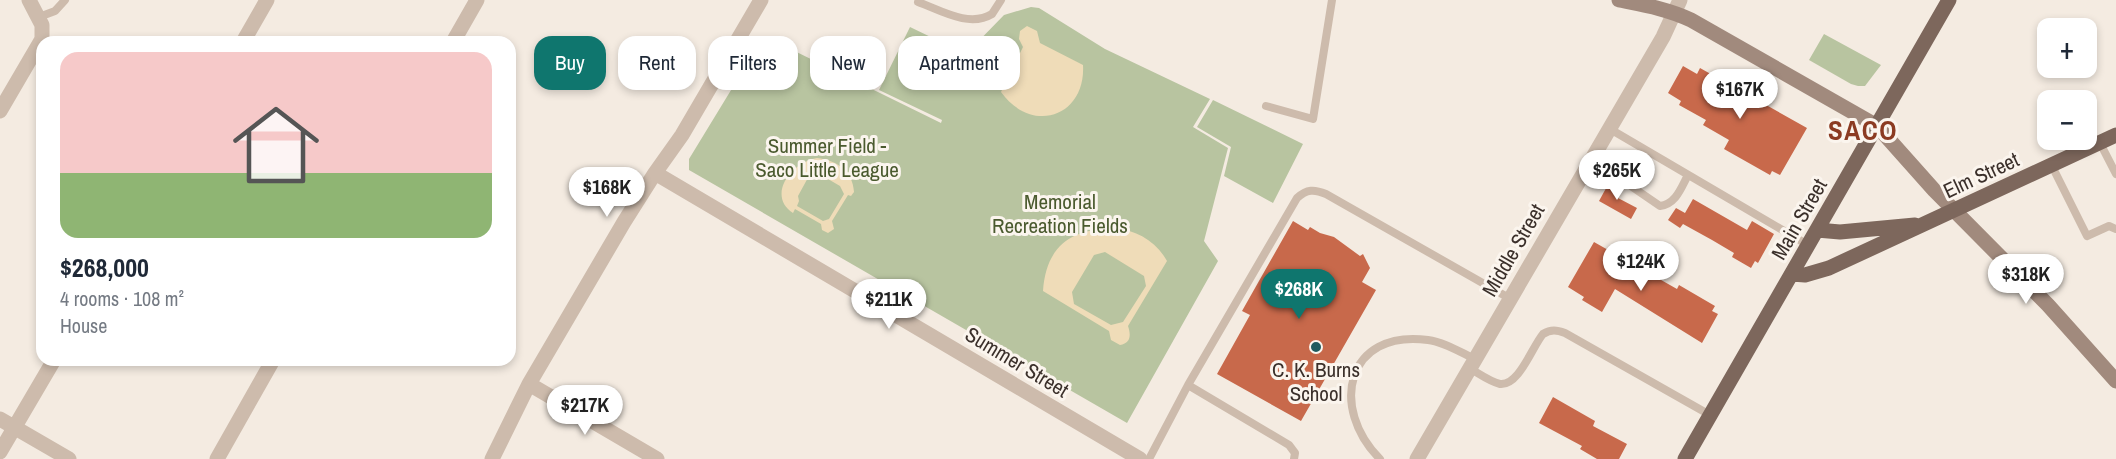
<!DOCTYPE html>
<meta charset="utf-8">
<style>
:root{--surface:#fff;--page:#f2f2f3;--text:#1f2937;--muted:#747a83;--accent:#0f766e}
body{margin:0;font-family:"Archivo Narrow",sans-serif;background:var(--page);color:var(--text);height:100vh;display:flex;flex-direction:column;font-size:22px;white-space:nowrap}
*{box-sizing:border-box;margin:0}
p{font-size:20px;color:var(--muted)}
.icon{flex:none;width:33px;height:33px;fill:none;stroke:currentColor;stroke-width:2;stroke-linecap:round;stroke-linejoin:round}
.map{position:relative;flex:1;overflow:hidden}
.drawer{position:absolute;left:36px;top:36px;width:480px;height:330px;display:flex;flex-direction:column;background:var(--surface);border-radius:18px;box-shadow:0 3px 9px #0003}
.drawer>*{flex:none}
.banner{position:absolute;left:534px;top:36px;width:570px;height:54px;display:flex;gap:12px}
.buttons{position:absolute;left:2037px;top:18px;display:grid;gap:12px}
.buttons a{display:grid;place-items:center;width:60px;height:60px;border-radius:12px;background:var(--surface);box-shadow:0 3px 9px #0003;font-size:30px}
.price{position:absolute;translate:-50% -51px;padding:0 14px;border-radius:21px;background:#fff;color:#222;font-size:20px;line-height:39px;filter:drop-shadow(0 2px 3px #0008)}
.price::after{content:'';position:absolute;left:50%;top:36px;width:18px;height:14px;margin-left:-9px;background:inherit;clip-path:polygon(0 0,100% 0,50% 100%)}
.price.selected{background:var(--accent);color:#fff}
ul{padding:0;list-style:none}
li{display:grid;align-content:center;gap:12px;height:318px;padding:0 24px}
li span{display:grid;place-items:center;height:186px;border-radius:18px;color:#555}
li>.icon{margin-inline-start:auto}
span .icon{width:108px;height:108px;fill:#fffc;stroke-width:1}
li b{font-size:26px}
.chip{padding:0 21px;border-radius:18px;background:var(--surface);box-shadow:0 3px 9px #0003;font-size:21px;line-height:54px}
.chip.selected{background:var(--accent);color:#fff}
.map>svg:first-child{display:block}
</style>
<div class="map">
<svg width="2116" height="459" viewBox="0 0 2116 459">
<rect width="100%" height="100%" fill="#f4ebe1"/>
<path fill="#b8c4a0" d="M1031,7l8,1 66,41 105,50 -17,28 35,21 -24,93 14,20 -91,162 -438,-253v-11l75,-123 177,87 1,-3 -63,-30 31,-63 56,27 38,-39z
M1824,34l57,31 -16,21h-7l-7,-2 -42,-24z
M1213,100l90,44 -30,59 -49,-27 7,-29 -34,-20z"/>
<path fill="#efdcb8" fill-rule="evenodd" d="M1027,26l10,5 3,12 43,22c3,52 -51,70 -82,27l22,-45 -4,-8 1,-8z
M817,158c19,2 36,13 37,34l-3,4 -3,-1 -16,26 2,8 -6,4 -6,-3 -1,-6 -26,-15 -2,4c-27,-18 -1,-51 24,-55zM816,172l24,14 4,8 -15,25 -6,2 -26,-15 2,-5 -1,-5 12,-22z
M1114,228c22,2 42,13 53,33l-39,65c3,9 3,17 -8,19l-9,-5 -2,-9 -66,-40c3,-45 28,-62 71,-63zM1105,252l39,24 2,10 -23,36 -12,3 -37,-21 -2,-12 22,-37z"/>
<path fill="#c8694b" d="M1683,66l14,8 3,-6 107,60 -27,47 -8,-4 -2,4 -46,-26 5,-9 -26,-15 3,-5 -27,-15 2,-4 -13,-8z
M1610,181l13,7 -5,10 19,10 -6,11 -32,-18z
M1693,199l54,31 5,-9 22,13 -16,29 -3,-2 -4,7 -19,-11 2,-4 -22,-13 -29,-16 -3,4 -12,-8 8,-12 9,5z
M1293,221l15,9 2,-3 10,6 14,4 26,19 3,-2 7,14 -8,14 14,8 -75,131 -84,-47 33,-59 -8,-4z
M1594,242l83,47 2,-4 36,21 -3,5 6,3 -16,29 -87,-54 -13,23 -20,-12 2,-3 -16,-10z
M1553,397l42,24 -2,5 34,18 -8,15h-22l-17,-10 2,-3 -43,-23z"/>
<g fill="none" stroke-linecap="round" stroke-linejoin="round">
<path stroke="#cdbbac" stroke-width="8" d="M918,2c22,8 51,26 74,12l9,-14
M39,17l16,-6 10,-11
M1266,106l47,13 19,-119
M1610,129l198,116
M2100,143l16,31
M1590,162l35,20 35,24c16,-2 21,-18 28,-31
M2052,166l35,70 22,-10 7,3
M1469,368c9,5 21,14 31,16 19,2 32,-37 43,-50 8,-5 14,-4 22,-1l145,82
M1188,385l101,60 6,8 -1,6
M1149,459l39,-74 109,-187c10,-9 17,-9 29,-4l183,104
M1380,459c-51,-51 -34,-130 48,-119 16,2 32,12 47,19"/>
<path stroke="#cdbbac" stroke-width="15" d="M243,42l24,-42
M453,42l24,-42
M0,111l42,-72v-14l-13,-25
M655,173l485,286
M529,384l128,75
M0,419l69,40
M0,452l54,-92
M217,459l56,-99
M492,459l37,-75 95,-162 31,-49 27,-38 79,-135
M1417,459l246,-422 17,-37"/>
<path stroke="#a18a7d" stroke-width="15" d="M1619,0c25,5 49,9 72,20l186,106 57,64 114,115 68,76"/>
<path stroke="#7d675c" stroke-width="15" d="M1817,230l23,2 75,-7
M1792,274l13,1 24,-7 287,-133
M1685,459l264,-459"/>
</g>
<circle fill="#1f5a5e" stroke="#fbf5ee" stroke-width="2" cx="1316" cy="347" r="6"/>
<g text-anchor="middle" dominant-baseline="central" stroke-width="6" stroke-linejoin="round" paint-order="stroke">
<g font-size="21" fill="#4a5a2e" stroke="#fbf5ee">
<text x="827" y="145">Summer Field -<tspan x="827" dy="24">Saco Little League</tspan></text>
<text x="1060" y="201">Memorial<tspan x="1060" dy="24">Recreation Fields</tspan></text>
</g>
<g font-size="21" fill="#3b302b" stroke="#fbf5ee">
<text transform="translate(1981 175) rotate(-25)">Elm Street</text>
<text transform="translate(1799 219) rotate(-60)">Main Street</text>
<text transform="translate(1513 250) rotate(-60)">Middle Street</text>
<text transform="translate(1017 362) rotate(31)">Summer Street</text>
</g>
<g font-size="21" fill="#3b302b" stroke="#fbf5ee">
<text x="1316" y="369">C. K. Burns<tspan x="1316" dy="24">School</tspan></text>
</g>
<g font-size="27" font-weight="bold" letter-spacing="1.5" fill="#8c3b22" stroke="#fbf5ee">
<text x="1863" y="130">SACO</text>
</g>
</g>
</svg>
<div class="buttons">
<a>+</a>
<a>−</a>
</div>
<b class="price" style="left:1740px;top:120px">$167K</b>
<b class="price" style="left:1617px;top:201px">$265K</b>
<b class="price" style="left:607px;top:218px">$168K</b>
<b class="price" style="left:1641px;top:292px">$124K</b>
<b class="price" style="left:2026px;top:305px">$318K</b>
<b class="price selected" style="left:1299px;top:320px">$268K</b>
<b class="price" style="left:889px;top:330px">$211K</b>
<b class="price" style="left:585px;top:436px">$217K</b>
<div class="banner">
<a class="chip selected">Buy</a>
<a class="chip">Rent</a>
<a class="chip">Filters</a>
<a class="chip">New</a>
<a class="chip">Apartment</a>
</div>
<section class="drawer">
<ul>
<li><span style="background:linear-gradient(#f6c9c9 65%,#8fb573 0)"><svg class="icon" aria-label="home" viewBox="0 0 24 24"><path d="M3 11l9-7 9 7M6 9v11h12V9"/></svg></span><div><b>$268,000</b><p>4 rooms · 108 m²</p><p>House</p></div></li>
</ul>
</section>
</div>
